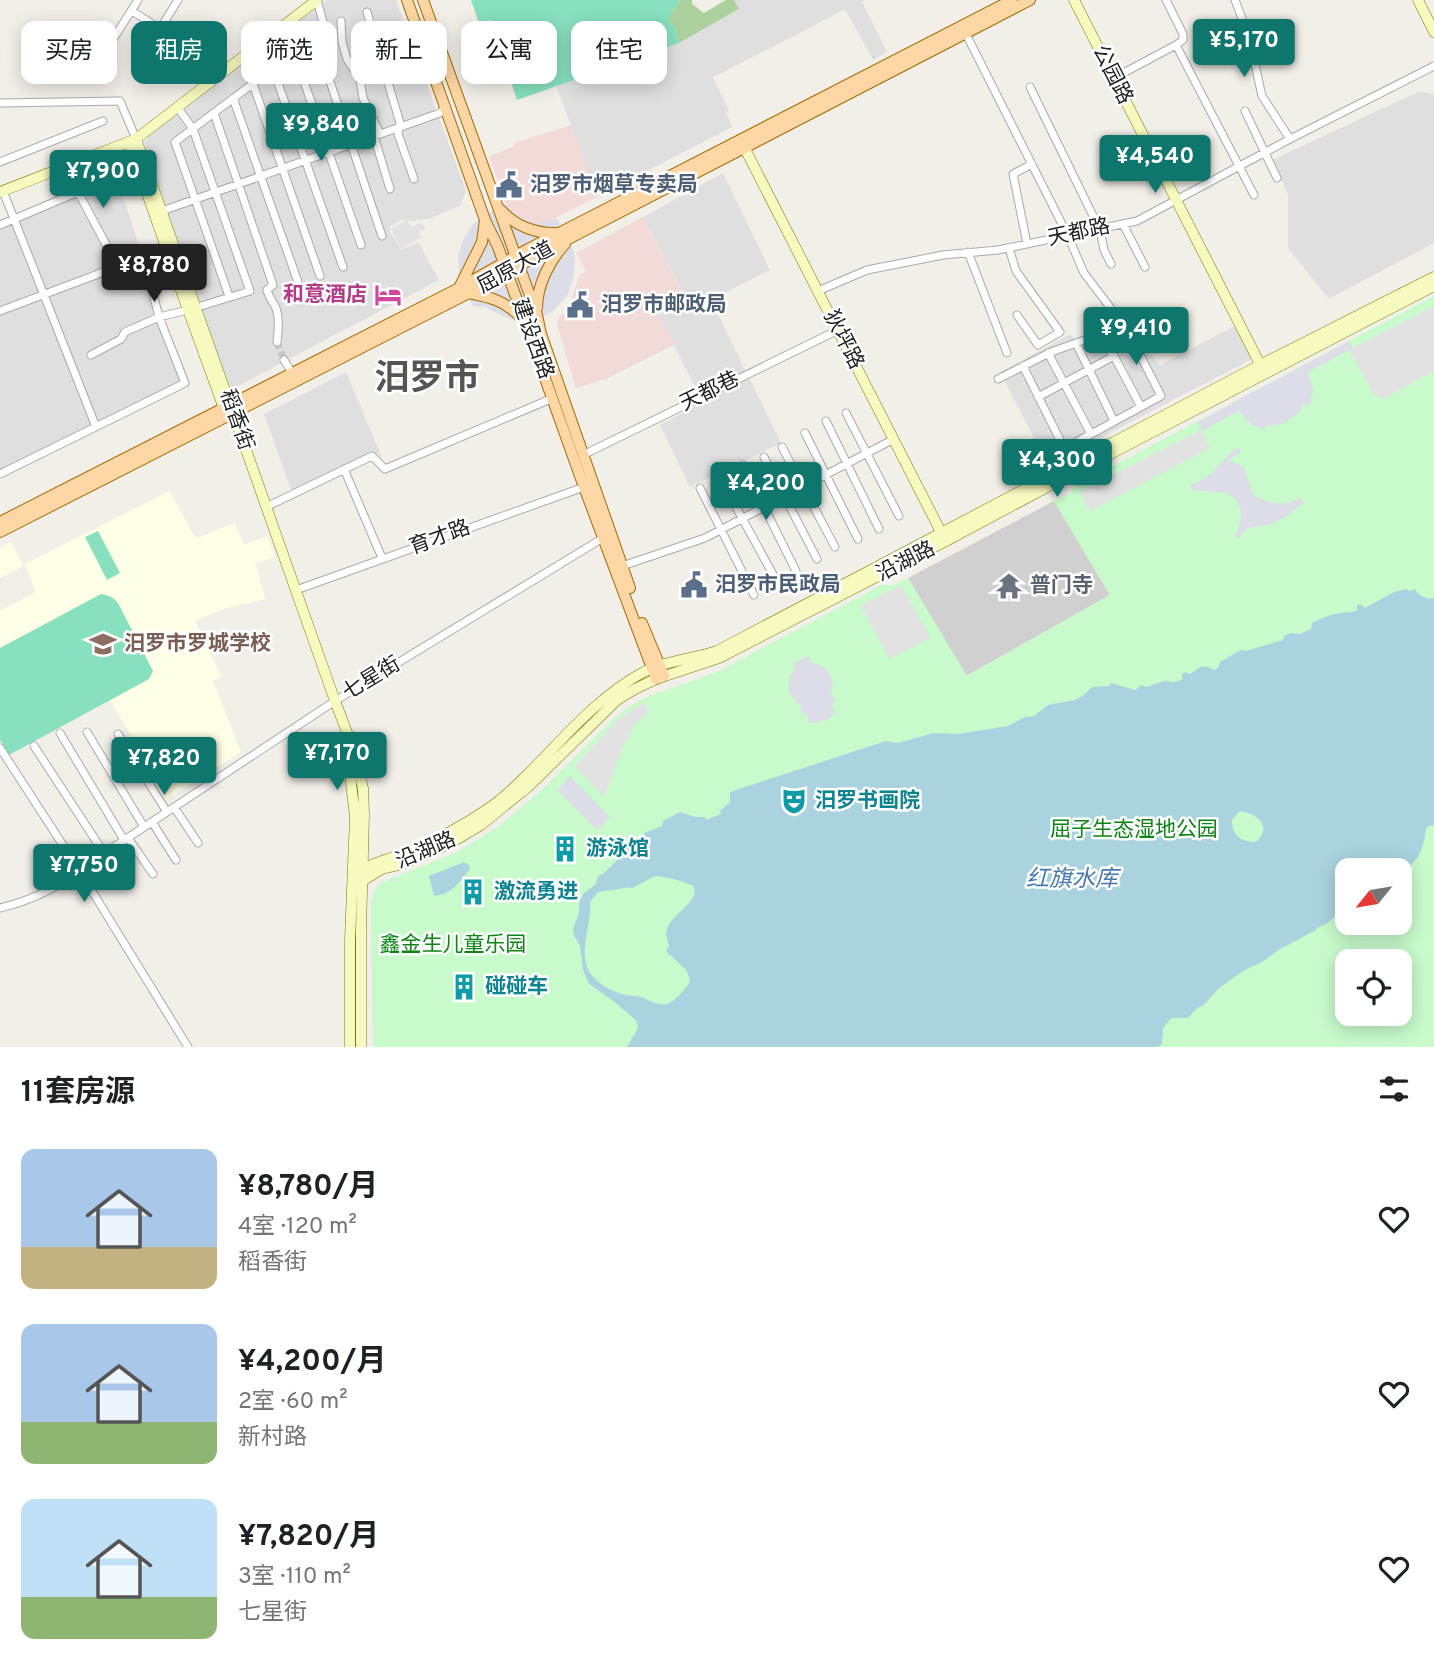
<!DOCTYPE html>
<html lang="zh">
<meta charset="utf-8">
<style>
:root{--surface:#fff;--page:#f2f2f2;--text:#202124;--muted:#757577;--accent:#0f766e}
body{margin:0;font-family:Overpass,"Noto Sans SC",sans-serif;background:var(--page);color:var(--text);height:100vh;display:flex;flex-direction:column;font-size:26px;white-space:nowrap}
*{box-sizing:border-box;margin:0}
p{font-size:23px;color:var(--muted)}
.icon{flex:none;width:38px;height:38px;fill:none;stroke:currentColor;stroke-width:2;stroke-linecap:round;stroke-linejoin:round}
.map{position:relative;height:1047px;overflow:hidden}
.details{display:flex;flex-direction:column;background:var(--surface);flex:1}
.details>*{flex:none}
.banner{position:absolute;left:21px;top:21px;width:700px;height:63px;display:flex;gap:14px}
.needle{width:46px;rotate:240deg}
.buttons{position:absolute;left:1335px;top:858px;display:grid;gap:14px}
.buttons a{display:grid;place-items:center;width:77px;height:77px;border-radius:14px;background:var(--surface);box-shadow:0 4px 18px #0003;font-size:35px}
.price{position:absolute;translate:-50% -60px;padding:0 16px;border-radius:7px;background:var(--accent);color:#fff;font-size:23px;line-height:46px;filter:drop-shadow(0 2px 4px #0008)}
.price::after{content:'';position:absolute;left:50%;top:42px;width:21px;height:16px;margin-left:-10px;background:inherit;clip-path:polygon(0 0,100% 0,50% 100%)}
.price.on{background:#222;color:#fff}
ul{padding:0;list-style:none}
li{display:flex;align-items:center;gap:21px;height:175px;padding:0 21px}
li span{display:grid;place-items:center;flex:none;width:196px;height:140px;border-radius:14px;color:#555}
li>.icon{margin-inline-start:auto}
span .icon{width:84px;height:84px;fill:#fffc;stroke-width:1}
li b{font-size:30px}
h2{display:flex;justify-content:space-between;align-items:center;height:84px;padding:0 21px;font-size:30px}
.chip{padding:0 24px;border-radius:14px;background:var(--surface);box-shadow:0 4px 18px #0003;font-size:24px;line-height:63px}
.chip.on{background:var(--accent);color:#fff}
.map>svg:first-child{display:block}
</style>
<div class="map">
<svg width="1434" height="1047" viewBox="0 0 1434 1047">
<rect width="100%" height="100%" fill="#f2efe9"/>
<path fill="#e0dfdf" d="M327,0h69l70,191 -6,15 -30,12 -17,3 -12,-1 -11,6v6l12,18 16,-8 21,38 -201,106 -7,1 -5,-9 -34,-99 -5,-8 -43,-129 8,-10z
M734,0h131l-3,2 25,50 -14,8 -28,-51 -53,28 -79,40 16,34 -3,1 6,15 -123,64 -10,-16 -8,4 -35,-93 123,-43 60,-34z
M1420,91l14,4v148l-105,56 -41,-51v-54l-16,-34z
M723,173l47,97 -59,30 70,143 -91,44 -30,-62 43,-23 -47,-91 29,-15 -42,-79z
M95,182l24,2 64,199 -183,89v-245l77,-33z
M1235,326l17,33 -204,106 -48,-93 69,-37 9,4 17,-6 11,3 17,-8 12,7 25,30z
M346,372l36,85 -8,-5 -82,40 -28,-78z"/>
<path fill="#f2dad9" d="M571,125l20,53 8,-3 10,16 -62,31 -11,2 -21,-9 -8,-9 -18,-50 26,-10 -1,-3z
M643,217l42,80 -29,14 18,34 -68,34 -30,9 -19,-63 2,-9 13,-7 -2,-3 9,-31 7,-4 -10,-18z"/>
<path fill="#ffffe5" d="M170,491l24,46 4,1 37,-15 9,22 23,-9 8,21 -20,6 10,36 -39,9 -31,13 26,55 -8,5 28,71 -78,50 -36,-64 4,-3 -21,-35 -61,32 -40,23 -9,-15v-129l36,-19 -11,-28z
M11,542l12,24 -23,12v-30z"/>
<path fill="#d0d0d0" d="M1054,501l56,94 -144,81 -58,-98z"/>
<path fill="#add19e" d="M680,0h12v4l12,9 22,-13h8l5,9 -60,34 -5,-17 -7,-6z"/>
<path fill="#c8facc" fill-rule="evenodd" d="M1434,296v751h-1061l-2,-126c0,-14 -1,-27 9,-38l77,-31 41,-25 47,-40 70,-70 23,-16 14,-6 67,-24 162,-86h13l14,-7 59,98 143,-81 -56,-94 16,-8 5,-7zM1348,870h52v52h-52zM1348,961h52v52h-52z"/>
<path fill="#88e0be" d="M471,0h209l-12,19 6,7 5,17 -162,57 -27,-80 -11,3z
M98,531l22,42 -13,7 -22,-43z
M101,594c8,1 12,3 17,9l35,68 -4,8 -140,76 -9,-15v-92z"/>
<path fill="#e2e2e2" d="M407,220l4,7 9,-4 7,5 -9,4 3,5 -20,12 -10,-20z
M1434,306v65l-51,28 -9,-4 -25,-45z
M1201,430l9,18 -120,63 -11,-19z
M901,585l30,53 -42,21 -28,-53z
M645,702l4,10 -14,12 -12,23 -19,50 -29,-31 43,-47z"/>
<path fill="#dddde8" d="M507,206l8,9 21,9 20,-6 13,19 6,20 -1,20 -7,19 -14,15 -28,15 -41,-19 -11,-1 -8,-14 -6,-17 -1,-19 6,-18 10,-15 15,-11z
M1349,341l4,7 -45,24 5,18 -3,16 -6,-2 -6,10 -10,7 -11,4 -12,1v4l-13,-5 -14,-14 -36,20 -5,-9z
M1238,447l3,5 -12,8 15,7 8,25 3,4 10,5 10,2h13l13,-5 3,5 -22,16 -11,5 -22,4 -7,5 -4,5 -3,-2 5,-13 1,-11 -5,-13 -9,-6 -35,-3 -2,-5 11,-4 11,-8 15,-17z
M809,656l2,6 12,4 6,7 4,9 -2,13 5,4 -4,7 3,5 -1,4 -7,5 -13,3h-4l-2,-2v-6l-8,-3 1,-6 -11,-11 -2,-9 2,-10 6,-8 -3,-5z
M570,776l40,41 -13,13 -40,-40z"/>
<path fill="#aad3df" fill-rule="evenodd" d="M1406,589l4,2 5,-2c2,6 12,11 19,9v228l-3,-1 -5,3c-1,10 -3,20 -8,29 -4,6 -8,6 -9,14l-9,8v-9h-52l-1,38c-12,4 -16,17 -29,19l-2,3 -36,19 -18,13 -19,9 -24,17 -15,17 -8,4 -8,9h-17l-8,10 -1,16 -5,3h-530l11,-19 -2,-8 -24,-20 -23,-16 -6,-14 -3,-24 -6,-10 -1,-7 6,-17v-9l4,-9 12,-9 4,-10 4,-1 14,-14 13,-16 11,-5 3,-6 18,-7 1,-5 17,-9 15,5h10l1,3 15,-6 -1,-3 10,-9v-9l3,-2 153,-50 12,2 36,-10 24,1 50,-8 17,-9 9,-1 14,-11 27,-5 10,-6 7,-7 17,-1 2,-3 24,7 6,-5 6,2 17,-6 10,1 8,-2v-6l3,-2 5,2c12,-8 12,-10 25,-4l3,-2 2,-6 21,-12 5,1 37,-11 1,-4 7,-3 9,1 11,-5 1,-6c8,-4 19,-9 28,-10 7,-1 11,0 17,-3v-5l3,-1 5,4 29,-16zM1240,811c18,3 33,15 16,31 -15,0 -24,-6 -24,-22zM655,876c13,1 26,4 38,10l2,7c-6,15 -26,25 -28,36 -2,6 1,12 2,17l-3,5 21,20 3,10c-4,8 -15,20 -23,23 -8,2 -18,-4 -26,-7 -5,-1 -10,-1 -16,-2 -13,-3 -33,-14 -38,-28 -7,-20 5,-45 3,-64 9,-14 9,-11 24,-13 7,-1 11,-3 18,-2z
M464,862l5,3 1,4c-11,14 -18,25 -36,27l-5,-20z"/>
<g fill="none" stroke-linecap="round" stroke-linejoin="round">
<path stroke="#c8c6c1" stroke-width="7" stroke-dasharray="7 3.5" stroke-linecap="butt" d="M277,342l7,18"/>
<g stroke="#a9a9a9" stroke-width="9">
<path id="street" d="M1166,0l17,34v6l-7,5
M1235,0l14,37 13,59 28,43
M132,11l58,37
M367,12l33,111 -2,11 16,45
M341,21l1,21 5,17 13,20 3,19 17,36
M160,29l18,-29
M314,34l68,202
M966,34l102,202 16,37 38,50
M294,53l67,192
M103,55l35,-55
M154,64l19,-27
M273,69l70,198
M1114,78l62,-33 78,150
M253,84l67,192
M1030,87l70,143 4,20 7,14
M233,98l65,184
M0,103l120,-2 16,38
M1245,111l32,67
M214,113l59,172 -6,5c2,7 5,11 8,16 5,9 3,28 2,36
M374,136l16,53
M0,162l103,-41
M68,165l10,27 39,73
M3,191l93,236
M162,211l278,-98 6,-7
M1123,224l22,43
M0,225l78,-33
M1027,244l-14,-70 19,-10
M1009,248l7,23 44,61 -22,13 -21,-30
M968,252l39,101
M818,291l49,-21 76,-15 55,-5 139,-29 153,-82 144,-73
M229,296l-54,-154 119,-89 23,-24 7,-3 -7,-26
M0,311l93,-35 76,-32
M1076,343l38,78
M1105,345l9,11 27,51
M1048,353l43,81
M91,355l30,-16 4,-7 34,-15 29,-7 62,-19 -57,-162 -15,-21
M284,360l8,13
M1023,366l49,98
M998,379l53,-27 45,-16 9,9 18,-14 12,14 26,51 -112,61
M1038,397l76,-41
M846,413l53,103
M826,421l53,108
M805,433l53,106
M782,447l53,100
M583,455l255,-125
M764,457l53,102
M743,465l53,106
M344,469l38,89
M0,474l185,-91 -26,-66 -16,-63
M719,476l57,104
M700,488l54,107
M266,507l106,-51 13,13 168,-71
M622,566l83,-28 189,-99
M296,590l288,-103
M87,732l57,95
M60,733l64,107
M118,734l49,78
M34,746l70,107 17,31
M0,748l79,122 109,177
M174,807l24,36
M152,822l24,38
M128,838l25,36
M0,908c29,-7 56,-19 79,-38l256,-169 268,-163"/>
</g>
<g stroke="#707d05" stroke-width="11">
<path id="secondary" d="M1074,0l189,370
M1418,0l16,32
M136,139l199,562 15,39 13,48 1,26 -3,115v118
M129,142l59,168 38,104
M742,143l202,395
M0,192l136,-53 181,-139
M347,751l8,65 -5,124v107
M353,878c19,-17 29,-16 52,-25 29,-12 58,-27 84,-45 15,-10 28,-23 40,-35 35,-35 68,-75 111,-99 23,-13 52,-15 77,-23l543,-286 174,-88
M362,881l20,-12 21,-5 26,-11 25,-12 27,-16 48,-39 88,-86 18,-11 21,-10 63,-21 227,-117 120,-64 368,-191"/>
</g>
<g stroke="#a06b00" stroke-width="12">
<path id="primary" d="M407,0l78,220 13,27 86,240 72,192
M423,0l114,315 4,19 89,254
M501,210c14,16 35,24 57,23
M459,288l23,-46 3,-22
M469,293c25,5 35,8 53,25
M537,308c0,-23 13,-48 28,-64
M0,522l459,-234 69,-39 484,-249
M0,532l469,-239 103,-56 458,-237
M642,623l22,53"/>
</g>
<use href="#street" stroke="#fff" stroke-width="7"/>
<use href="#secondary" stroke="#f7fabf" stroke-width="10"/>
<use href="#primary" stroke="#fcd6a4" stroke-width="10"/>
</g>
<defs>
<g id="civic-bare" transform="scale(2.1)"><path d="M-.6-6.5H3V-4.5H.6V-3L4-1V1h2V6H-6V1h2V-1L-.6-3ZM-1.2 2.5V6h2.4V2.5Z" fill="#5c6f8a" stroke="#fff" stroke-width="2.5" paint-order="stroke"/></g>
<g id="hotel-bare" transform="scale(2.1)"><path d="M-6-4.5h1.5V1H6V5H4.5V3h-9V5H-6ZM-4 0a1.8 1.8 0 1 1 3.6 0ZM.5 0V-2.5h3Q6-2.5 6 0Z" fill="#d1479c" stroke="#fff" stroke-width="2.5" paint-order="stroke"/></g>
<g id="temple-bare" transform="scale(2.1)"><path d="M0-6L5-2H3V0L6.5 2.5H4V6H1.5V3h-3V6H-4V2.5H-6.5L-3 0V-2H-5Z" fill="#6b7280" stroke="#fff" stroke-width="2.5" paint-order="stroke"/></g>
<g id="school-bare" transform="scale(2.1)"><path d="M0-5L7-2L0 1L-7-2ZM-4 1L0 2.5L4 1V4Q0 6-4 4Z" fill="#8d6e63" stroke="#fff" stroke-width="2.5" paint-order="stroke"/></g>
<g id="theatre-bare" transform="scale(2.1)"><path d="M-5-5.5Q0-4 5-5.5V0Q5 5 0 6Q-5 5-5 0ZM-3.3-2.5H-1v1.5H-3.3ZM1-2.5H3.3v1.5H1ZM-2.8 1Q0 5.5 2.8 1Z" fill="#0f9aa8" stroke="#fff" stroke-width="2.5" paint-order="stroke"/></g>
<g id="building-bare" transform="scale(2.1)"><path d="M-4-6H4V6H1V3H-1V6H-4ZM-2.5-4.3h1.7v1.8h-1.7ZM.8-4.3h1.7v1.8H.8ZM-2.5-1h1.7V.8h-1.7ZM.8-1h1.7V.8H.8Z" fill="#0f9aa8" stroke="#fff" stroke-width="2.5" paint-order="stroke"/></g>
</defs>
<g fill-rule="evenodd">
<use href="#civic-bare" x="509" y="185"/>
<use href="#hotel-bare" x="388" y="295"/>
<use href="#civic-bare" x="580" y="305"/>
<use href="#civic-bare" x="694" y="585"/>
<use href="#temple-bare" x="1009" y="586"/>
<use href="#school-bare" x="103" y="644"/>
<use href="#theatre-bare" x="794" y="801"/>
<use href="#building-bare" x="565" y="849"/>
<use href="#building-bare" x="473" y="892"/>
<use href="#building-bare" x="464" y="987"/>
</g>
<g text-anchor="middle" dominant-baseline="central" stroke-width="5" stroke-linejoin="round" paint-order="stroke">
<g font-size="21" fill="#222" stroke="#fff">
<text transform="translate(1112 75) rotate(63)">公园路</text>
<text transform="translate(1079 233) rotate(-12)">天都路</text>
<text transform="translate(516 268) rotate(-29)">屈原大道</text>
<text transform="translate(532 339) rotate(70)">建设西路</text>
<text transform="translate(843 340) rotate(63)">狄坪路</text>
<text transform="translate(710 392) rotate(-26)">天都巷</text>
<text transform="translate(236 420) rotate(71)">稻香街</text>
<text transform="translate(440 538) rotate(-20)">育才路</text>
<text transform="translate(906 562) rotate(-27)">沿湖路</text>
<text transform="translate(372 679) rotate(-31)">七星街</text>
<text transform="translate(426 851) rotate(-23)">沿湖路</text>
</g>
<g font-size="21" font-weight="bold" fill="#4e5e75" stroke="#fff" text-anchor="start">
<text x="530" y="185">汨罗市烟草专卖局</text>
<text x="601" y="305">汨罗市邮政局</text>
<text x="715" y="585">汨罗市民政局</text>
</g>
<g font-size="21" font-weight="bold" fill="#b23c85" stroke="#fff" text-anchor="end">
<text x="367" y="295">和意酒店</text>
</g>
<g font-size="21" font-weight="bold" fill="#5b616d" stroke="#fff" text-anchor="start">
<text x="1030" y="586">普门寺</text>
</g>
<g font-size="21" font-weight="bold" fill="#785e54" stroke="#fff" text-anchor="start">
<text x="124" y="644">汨罗市罗城学校</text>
</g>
<g font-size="21" font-weight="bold" fill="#0d838f" stroke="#fff" text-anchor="start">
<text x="815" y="801">汨罗书画院</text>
<text x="586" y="849">游泳馆</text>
<text x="494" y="892">激流勇进</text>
<text x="485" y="987">碰碰车</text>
</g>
<g font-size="21" fill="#0c8416" stroke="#fff">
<text x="1134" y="830">屈子生态湿地公园</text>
<text x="453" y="945">鑫金生儿童乐园</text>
</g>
<g font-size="23" font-style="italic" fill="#4a7aab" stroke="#fff">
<text x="1072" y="880">红旗水库</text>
</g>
<g font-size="35" font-weight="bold" fill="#555" stroke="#fff">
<text x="427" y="380">汨罗市</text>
</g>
</g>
</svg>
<div class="buttons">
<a><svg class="needle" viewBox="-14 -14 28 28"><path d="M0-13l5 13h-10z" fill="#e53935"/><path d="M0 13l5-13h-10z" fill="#757577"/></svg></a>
<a><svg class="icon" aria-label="locate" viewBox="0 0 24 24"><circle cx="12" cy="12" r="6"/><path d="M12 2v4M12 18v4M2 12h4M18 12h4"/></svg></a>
</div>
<b class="price" style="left:1244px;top:79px">¥5,170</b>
<b class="price" style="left:321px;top:163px">¥9,840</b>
<b class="price" style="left:1155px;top:195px">¥4,540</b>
<b class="price" style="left:103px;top:210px">¥7,900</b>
<b class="price on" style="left:154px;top:304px">¥8,780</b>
<b class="price" style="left:1136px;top:367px">¥9,410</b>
<b class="price" style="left:1057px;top:499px">¥4,300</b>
<b class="price" style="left:766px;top:522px">¥4,200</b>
<b class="price" style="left:337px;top:792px">¥7,170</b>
<b class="price" style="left:164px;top:797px">¥7,820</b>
<b class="price" style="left:84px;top:904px">¥7,750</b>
<div class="banner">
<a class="chip">买房</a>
<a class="chip on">租房</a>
<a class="chip">筛选</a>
<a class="chip">新上</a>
<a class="chip">公寓</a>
<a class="chip">住宅</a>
</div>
</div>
<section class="details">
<h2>11套房源<svg class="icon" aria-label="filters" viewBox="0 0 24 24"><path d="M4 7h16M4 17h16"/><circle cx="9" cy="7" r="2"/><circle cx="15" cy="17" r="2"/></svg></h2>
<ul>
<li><span style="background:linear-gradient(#a9c7e8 70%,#c2b280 0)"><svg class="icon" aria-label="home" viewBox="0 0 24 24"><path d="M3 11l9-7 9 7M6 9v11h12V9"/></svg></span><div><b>¥8,780/月</b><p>4室 · 120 m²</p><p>稻香街</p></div><svg class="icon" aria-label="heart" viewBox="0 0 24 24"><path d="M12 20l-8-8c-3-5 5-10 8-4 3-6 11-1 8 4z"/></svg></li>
<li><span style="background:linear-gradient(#a9c7e8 70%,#8fb573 0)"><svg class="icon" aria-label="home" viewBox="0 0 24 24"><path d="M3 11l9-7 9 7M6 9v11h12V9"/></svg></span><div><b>¥4,200/月</b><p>2室 · 60 m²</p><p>新村路</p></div><svg class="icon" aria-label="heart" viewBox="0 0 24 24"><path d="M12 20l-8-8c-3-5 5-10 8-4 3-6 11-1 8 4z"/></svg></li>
<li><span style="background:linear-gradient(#bfe0f5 70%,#8fb573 0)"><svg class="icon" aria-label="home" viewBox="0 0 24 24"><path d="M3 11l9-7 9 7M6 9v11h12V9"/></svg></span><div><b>¥7,820/月</b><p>3室 · 110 m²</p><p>七星街</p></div><svg class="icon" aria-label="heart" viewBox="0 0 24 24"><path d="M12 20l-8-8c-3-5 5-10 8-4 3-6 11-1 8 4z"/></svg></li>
</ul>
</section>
